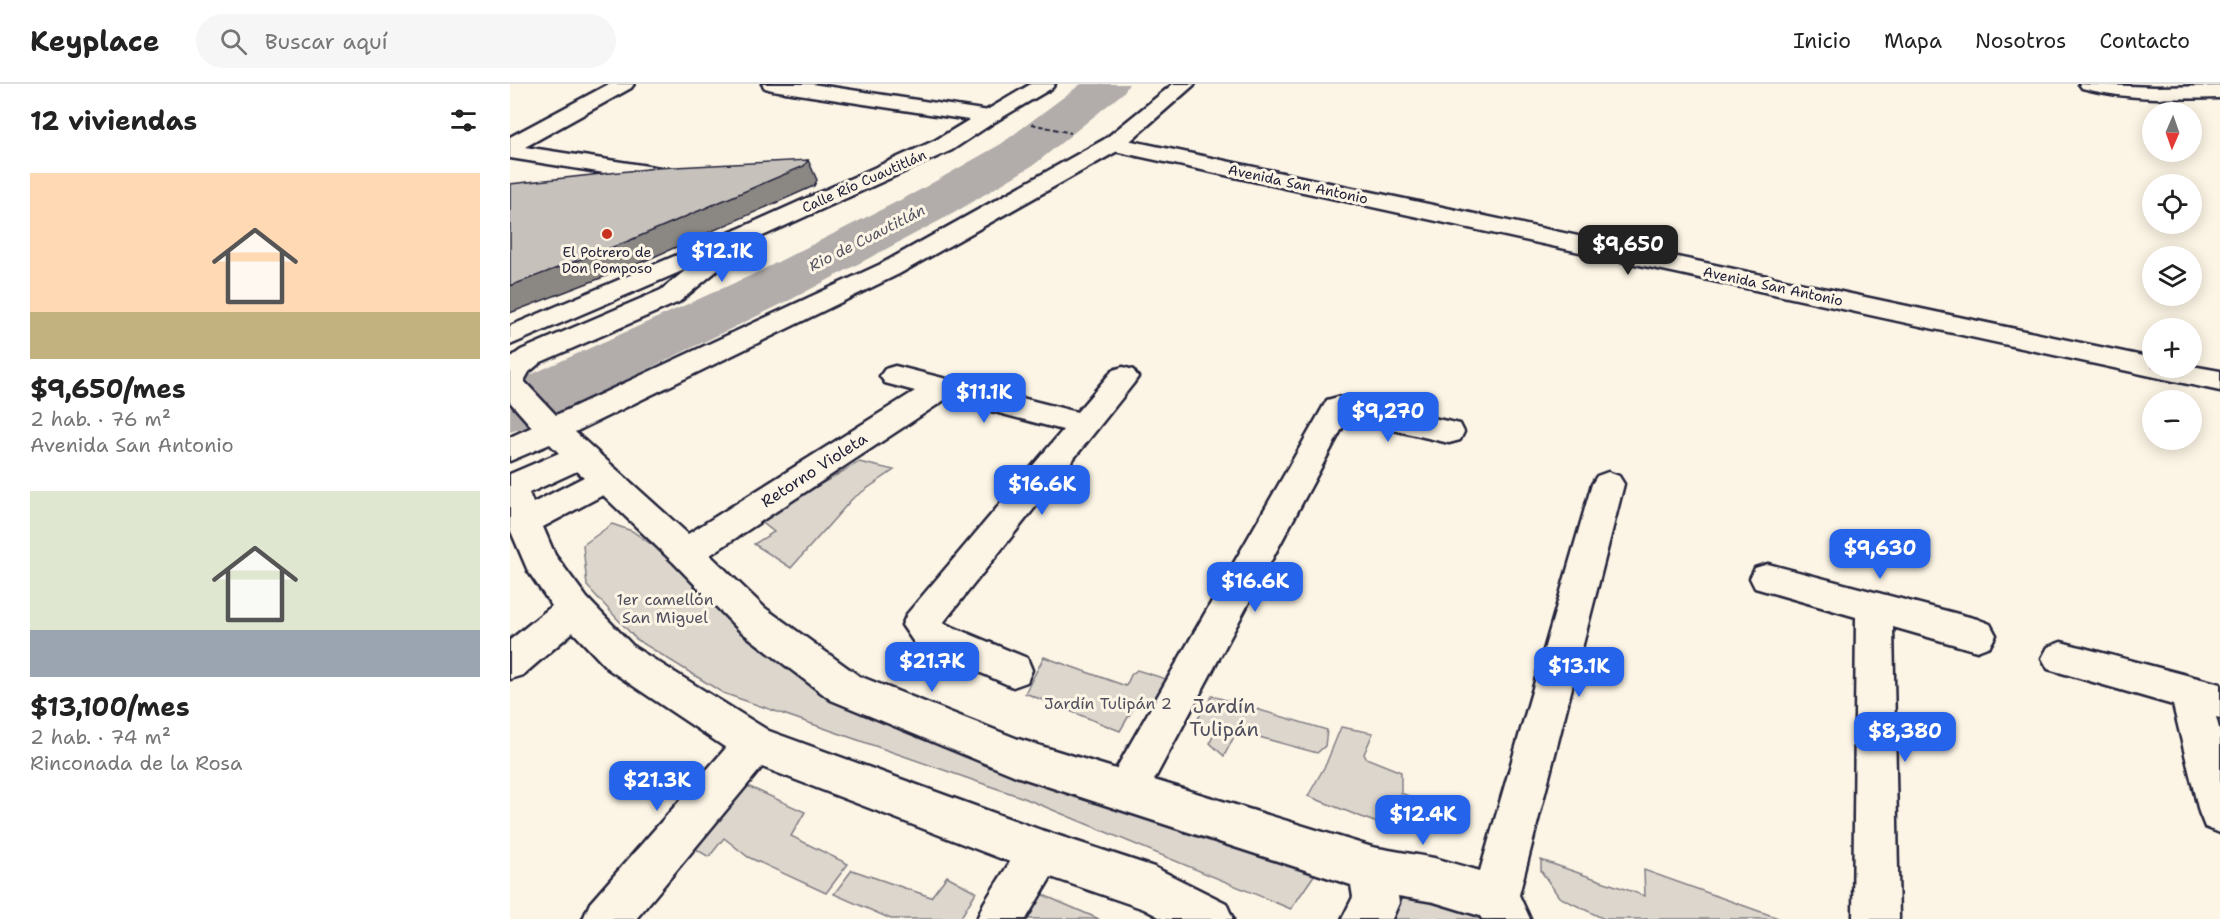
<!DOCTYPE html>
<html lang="es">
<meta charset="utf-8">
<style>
:root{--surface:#fff;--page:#f6f6f6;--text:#222;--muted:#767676;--line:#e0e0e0;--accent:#2563eb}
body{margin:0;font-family:"Shantell Sans",sans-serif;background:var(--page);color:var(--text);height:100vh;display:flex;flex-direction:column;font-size:22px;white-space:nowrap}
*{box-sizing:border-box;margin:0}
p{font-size:20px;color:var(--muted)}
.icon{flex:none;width:33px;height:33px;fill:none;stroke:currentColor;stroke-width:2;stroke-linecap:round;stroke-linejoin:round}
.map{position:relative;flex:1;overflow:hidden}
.drawer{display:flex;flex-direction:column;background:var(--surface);width:510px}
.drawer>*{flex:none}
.needle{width:39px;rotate:182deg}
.controls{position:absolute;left:1632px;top:18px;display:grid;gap:12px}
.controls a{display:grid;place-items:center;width:60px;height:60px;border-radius:50%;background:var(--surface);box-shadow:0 3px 15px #0003;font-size:30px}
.price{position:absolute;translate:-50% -51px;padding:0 14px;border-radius:12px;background:var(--accent);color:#fff;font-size:20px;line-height:39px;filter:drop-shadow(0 2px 3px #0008)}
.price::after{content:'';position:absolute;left:50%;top:36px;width:18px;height:14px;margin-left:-9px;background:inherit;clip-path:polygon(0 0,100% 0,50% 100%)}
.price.current{background:#222;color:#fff}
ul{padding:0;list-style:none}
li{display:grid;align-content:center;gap:12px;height:318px;padding:0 30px}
li span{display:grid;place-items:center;height:186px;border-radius:0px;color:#555}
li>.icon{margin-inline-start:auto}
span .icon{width:108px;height:108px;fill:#fffc;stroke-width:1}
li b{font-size:26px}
h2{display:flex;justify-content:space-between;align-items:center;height:72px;padding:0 30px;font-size:26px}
header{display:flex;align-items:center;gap:36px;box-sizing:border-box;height:84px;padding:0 30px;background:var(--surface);border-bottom:2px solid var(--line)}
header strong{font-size:28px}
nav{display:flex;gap:33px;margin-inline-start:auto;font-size:21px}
.search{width:420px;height:54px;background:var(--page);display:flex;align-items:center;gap:15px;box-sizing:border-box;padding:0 21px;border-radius:33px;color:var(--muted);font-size:22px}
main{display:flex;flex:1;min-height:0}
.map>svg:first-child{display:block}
</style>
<header>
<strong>Keyplace</strong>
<div class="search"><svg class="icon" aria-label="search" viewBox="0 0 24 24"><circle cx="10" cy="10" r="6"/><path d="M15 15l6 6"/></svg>Buscar aquí</div>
<nav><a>Inicio</a><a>Mapa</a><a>Nosotros</a><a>Contacto</a></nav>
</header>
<main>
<section class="drawer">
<h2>12 viviendas<svg class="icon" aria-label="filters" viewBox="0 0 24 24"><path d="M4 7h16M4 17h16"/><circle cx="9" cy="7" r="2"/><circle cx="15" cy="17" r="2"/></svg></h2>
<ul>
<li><span style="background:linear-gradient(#ffd9b3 75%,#c2b280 0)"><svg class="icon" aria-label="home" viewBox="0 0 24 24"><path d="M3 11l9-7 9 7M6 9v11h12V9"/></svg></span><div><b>$9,650/mes</b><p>2 hab. · 76 m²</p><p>Avenida San Antonio</p></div></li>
<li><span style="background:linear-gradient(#dfe7d0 75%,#9aa5b1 0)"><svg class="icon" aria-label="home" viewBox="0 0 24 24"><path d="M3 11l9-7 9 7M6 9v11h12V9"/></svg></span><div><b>$13,100/mes</b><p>2 hab. · 74 m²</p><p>Rinconada de la Rosa</p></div></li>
</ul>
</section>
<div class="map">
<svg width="1710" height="835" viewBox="0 0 1710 835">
<rect width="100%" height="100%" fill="#fcf5e5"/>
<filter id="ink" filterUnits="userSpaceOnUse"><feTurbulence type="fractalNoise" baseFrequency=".0167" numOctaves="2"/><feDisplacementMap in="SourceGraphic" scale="12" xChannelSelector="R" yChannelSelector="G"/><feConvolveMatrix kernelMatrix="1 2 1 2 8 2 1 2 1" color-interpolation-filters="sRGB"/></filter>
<g filter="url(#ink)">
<path fill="#dcd6cc" stroke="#7f7c84" stroke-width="1.5" d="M349,378l35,8 -42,29 -61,69 -37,-24 20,-12 -15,-12z
M102,440l20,7 29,20 151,122 509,192 -30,44 -267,-111 -301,-105 -87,-54 -49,-53 -4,-41z
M534,573l82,29 5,-11 6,-5 42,13 -19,28 -23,-9 -17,29 -95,-38z
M702,612l115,34 -2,16 -8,7 -80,-22 -13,25 -14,-13 5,-12 -21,-6z
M831,643l32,6 -9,21 2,4 35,14v21l59,24 -73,10 -79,-31 18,-32z
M233,700l62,28 -14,24 57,28 -22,29 -78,-36 -24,-19 -15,19 -23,-14z
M1031,776l104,36 -1,-26 137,49h-177l-45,-22 -18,-26z
M342,786l79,27 16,-21 29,16 -16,27h-69l-57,-25z
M923,805l49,21 1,9h-106l9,-14z
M524,807l65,28h-81z"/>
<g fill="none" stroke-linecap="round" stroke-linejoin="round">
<path fill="#b2adab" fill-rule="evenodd" d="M571,0h48l-6,9 -88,71 -81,49 -162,86 -259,126 -23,7v-48l242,-109 166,-84 83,-47z"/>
<g stroke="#22223b" stroke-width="5">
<path id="street" d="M99,0h25l-3,4 -106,59 155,24 8,2 3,5 -3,5 -8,2 -170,-27v-21z
M521,0h24l-3,4 -56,33 -7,2 -7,-2 -3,-4 3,-4z
M663,0h22l-74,65 -222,125 -324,158 113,102 227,-143 -30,-8 -5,-7 5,-7 10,-3 182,46 36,-42 10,-3 10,3 5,7 -5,7 -190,239 84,35 5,12 -5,12 -14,5 -98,-43 -13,-19 5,-11 156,-184 -117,-31 -236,156 55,53 94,68 159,63 98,30 211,-369 11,-3 122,27 4,8 -4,8 -11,3 -102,-24 -193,361 218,67 62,11 46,13 112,-387 5,-8 11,-4 11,4 5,8 -105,411 11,24h-48l-2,-3 -46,-14 -36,-6 1,7 -7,16h-50l11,-22 -2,-12 -335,-109 -185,-76 -92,-70 -65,-67 -71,-68 -60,32 12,28 32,43 47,49 135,84 272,99 113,37 72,36 7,16h-70l-19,-10 -93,-32 -25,42h-49l7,-16 26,-41 -248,-95 -126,152h-53l7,-16 136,-155 -118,-79 -35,-37 -50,43 -13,4v-39l42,-34 -24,-35 -18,-42v-55l49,-21 -9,-9 -40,17v-24l22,-10 -22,-25v-44l11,-8 140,-60 75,-60 9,-2 9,2 3,5 -3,5 -75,62 -138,60 -12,10 -5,9 32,34 325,-151 224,-125zM67,387l7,6 -51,26 -4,-10z
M1569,0l75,3 66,-1v12c-47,1 -92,2 -138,-10z
M1258,480l209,55 13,5 6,11 -6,11 -13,5 -84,-24 6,292h-46l3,-302 -101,-29 -5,-10 5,-10z
M1551,558l159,42v34l-4,-1 4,15v101l-15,-6 -6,-15 -26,-107 -125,-36 -6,-11 6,-11z"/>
</g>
<g stroke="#22223b" stroke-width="5">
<path id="secondary" d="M252,0h50l177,27 7,2 3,4 -3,4 -44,29 -198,90 -244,105v-19l226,-96 200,-90 33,-20 -197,-30 -7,-2z
M603,53l1039,221v10l40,-2 28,5v20l-1115,-242 -3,-5 3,-5z"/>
</g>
<path stroke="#22223b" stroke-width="2" stroke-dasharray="4.5 3" stroke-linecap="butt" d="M522,40l39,9"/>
<use href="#street" fill="#fcf5e5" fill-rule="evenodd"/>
<use href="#secondary" fill="#fcf5e5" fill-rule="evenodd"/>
</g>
<path fill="#8b8783" stroke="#22223b" stroke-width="1.5" d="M298,76l9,20 -3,6 -174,77 -130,50v-27z"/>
<path fill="#c6c1bb" stroke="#22223b" stroke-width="1.5" d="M298,76l-4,6 -178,76 -116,44v-102l146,-16z"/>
</g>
<circle fill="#c8321e" stroke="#fcf5e5" stroke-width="2" cx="97" cy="150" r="6"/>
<g text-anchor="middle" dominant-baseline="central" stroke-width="6" stroke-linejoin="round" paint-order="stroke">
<g font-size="14" fill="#22223b" stroke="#fcf5e5">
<text transform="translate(354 97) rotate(-24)">Calle Río Cuautitlán</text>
<text transform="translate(788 100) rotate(12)">Avenida San Antonio</text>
<text transform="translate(1263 202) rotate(12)">Avenida San Antonio</text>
</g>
<g font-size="14" fill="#22223b" stroke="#fcf5e5">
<text x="97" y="168">El Potrero de<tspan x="97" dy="16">Don Pomposo</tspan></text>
</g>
<g font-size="15" font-style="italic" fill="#545362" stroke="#fcf5e5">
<text transform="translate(357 154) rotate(-27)">Rio de Cuautitlán</text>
</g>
<g font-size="16" fill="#22223b" stroke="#fcf5e5">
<text transform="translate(304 386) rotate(-33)">Retorno Violeta</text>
</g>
<g font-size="16" fill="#504f5f" stroke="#fcf5e5">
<text x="155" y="515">1er camellón<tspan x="155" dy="18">San Miguel</tspan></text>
<text x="598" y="619">Jardín Tulipán 2</text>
</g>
<g font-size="20" fill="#504f5f" stroke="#fcf5e5">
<text x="714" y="622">Jardín<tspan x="714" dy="23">Tulipán</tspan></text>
</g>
</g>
</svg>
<div class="controls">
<a><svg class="needle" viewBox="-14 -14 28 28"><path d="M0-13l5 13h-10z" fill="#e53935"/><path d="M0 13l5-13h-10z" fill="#767676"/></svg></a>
<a><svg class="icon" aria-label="locate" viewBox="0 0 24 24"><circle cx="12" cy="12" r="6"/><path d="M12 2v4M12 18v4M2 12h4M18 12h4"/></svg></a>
<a><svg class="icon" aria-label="layers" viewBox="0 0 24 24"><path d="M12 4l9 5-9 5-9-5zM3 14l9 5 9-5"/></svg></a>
<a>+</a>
<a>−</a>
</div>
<b class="price current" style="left:1118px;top:192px">$9,650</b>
<b class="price" style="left:212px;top:199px">$12.1K</b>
<b class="price" style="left:474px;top:340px">$11.1K</b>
<b class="price" style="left:878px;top:359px">$9,270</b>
<b class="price" style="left:532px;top:432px">$16.6K</b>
<b class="price" style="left:1370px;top:496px">$9,630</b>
<b class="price" style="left:745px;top:529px">$16.6K</b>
<b class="price" style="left:422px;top:609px">$21.7K</b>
<b class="price" style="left:1069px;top:614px">$13.1K</b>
<b class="price" style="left:1395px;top:679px">$8,380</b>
<b class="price" style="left:147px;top:728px">$21.3K</b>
<b class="price" style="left:913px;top:762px">$12.4K</b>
</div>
</main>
